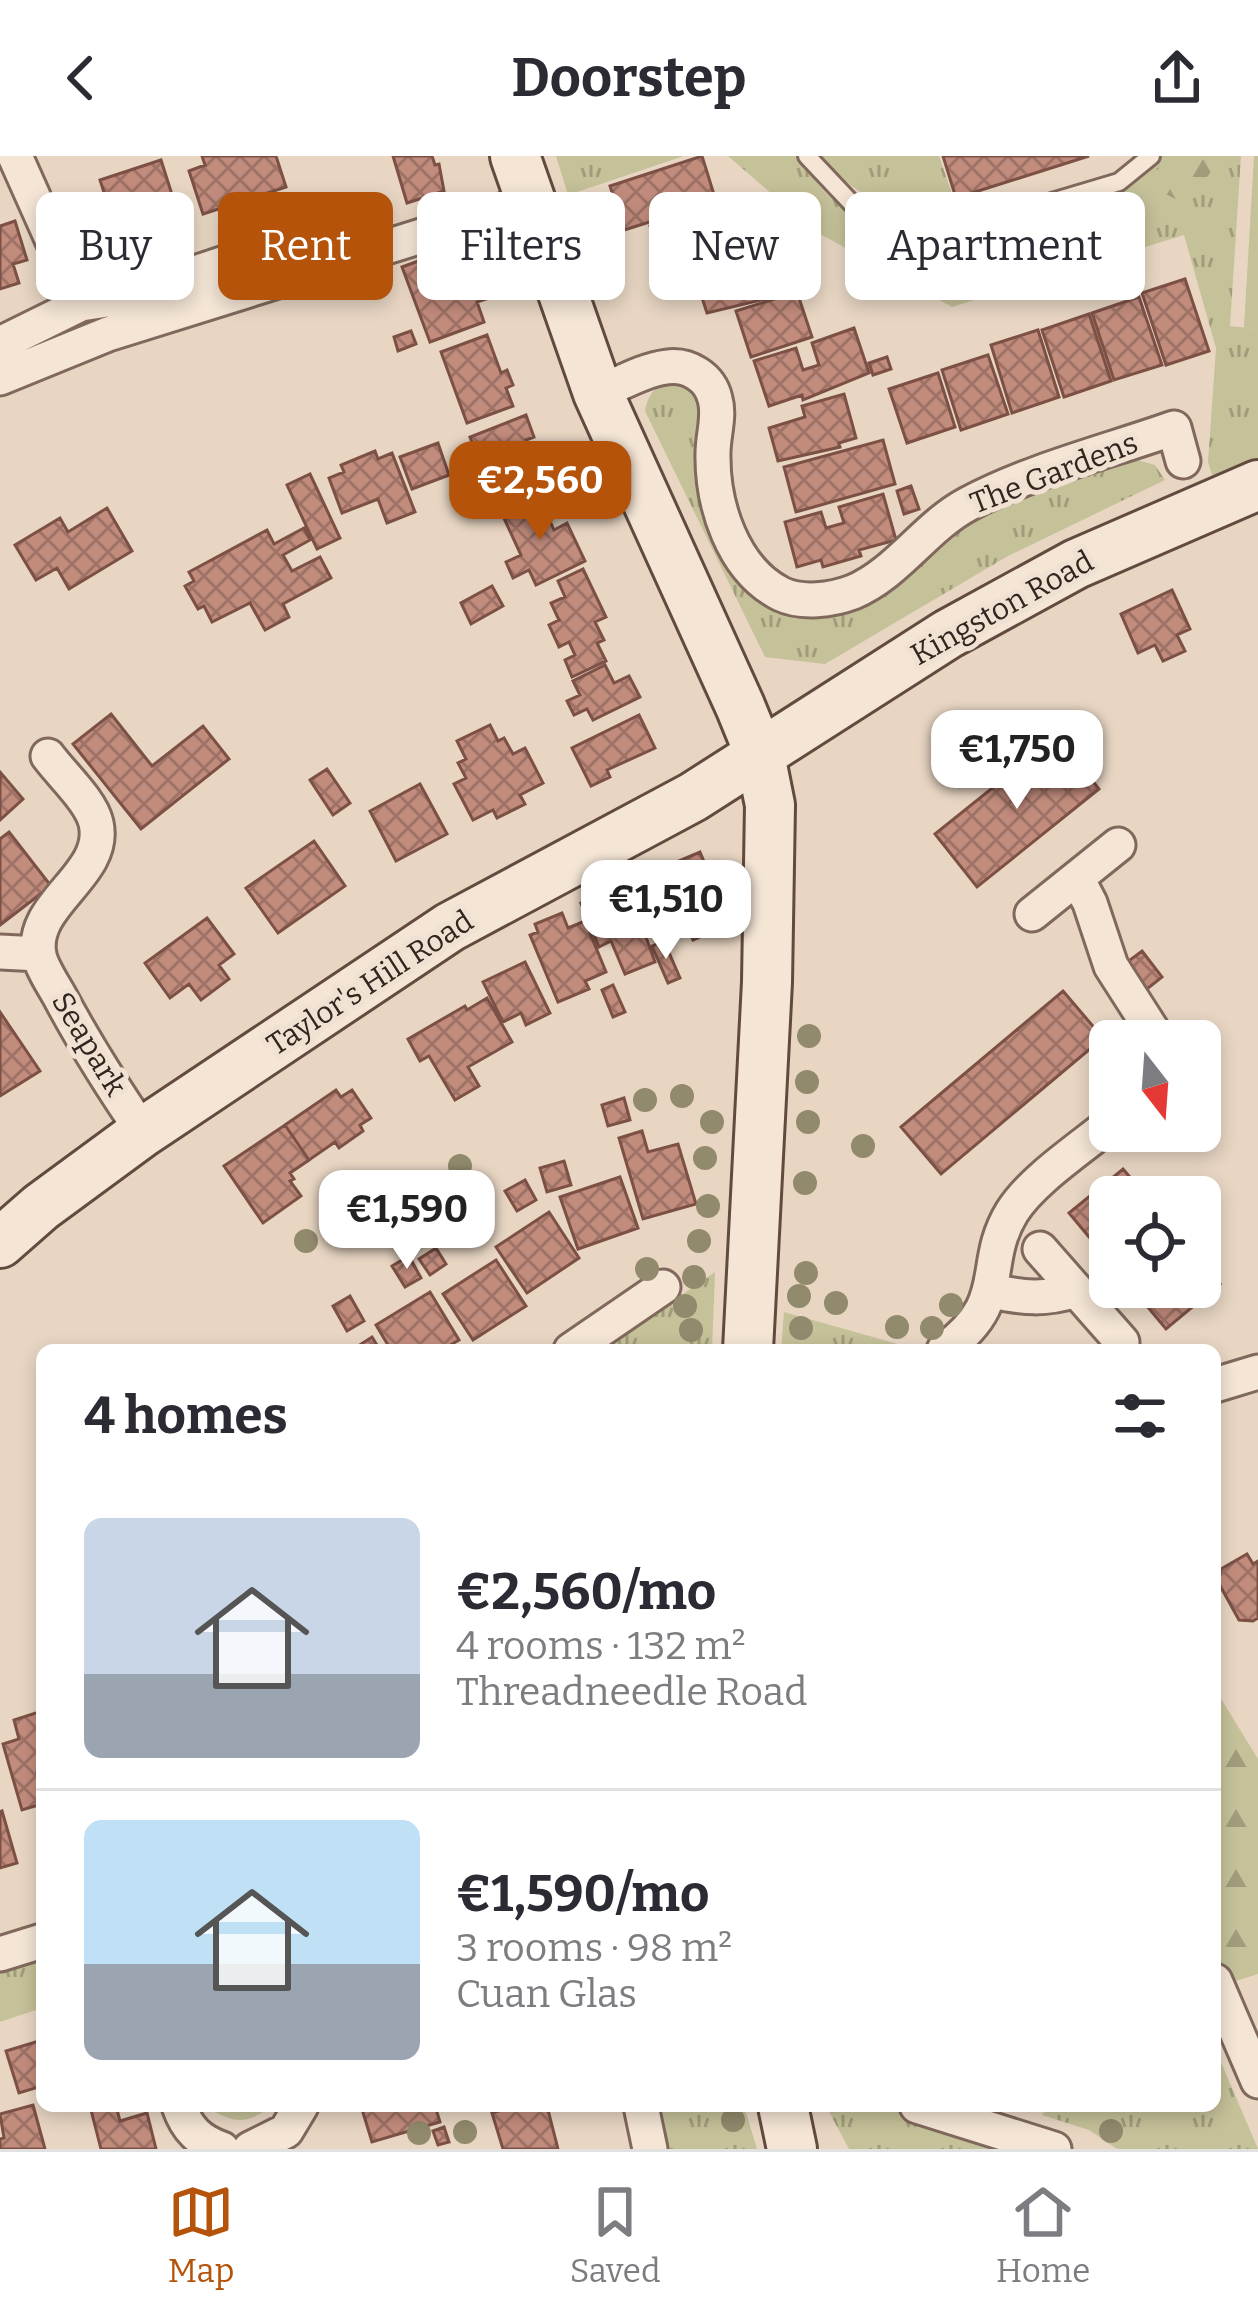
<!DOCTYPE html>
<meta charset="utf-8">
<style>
:root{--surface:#fff;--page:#f2f2f3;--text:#2b2b33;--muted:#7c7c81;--line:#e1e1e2;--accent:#b45309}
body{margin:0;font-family:Bitter,serif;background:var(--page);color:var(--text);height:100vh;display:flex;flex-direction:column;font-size:45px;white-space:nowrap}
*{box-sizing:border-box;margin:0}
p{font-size:39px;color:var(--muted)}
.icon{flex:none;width:66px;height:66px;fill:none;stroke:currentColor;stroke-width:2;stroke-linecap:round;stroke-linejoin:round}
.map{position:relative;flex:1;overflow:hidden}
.side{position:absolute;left:36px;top:1188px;width:1185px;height:768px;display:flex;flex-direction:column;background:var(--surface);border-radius:18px;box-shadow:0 6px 18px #0003}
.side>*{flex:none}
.guide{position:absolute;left:36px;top:36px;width:1188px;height:108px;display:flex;gap:24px}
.needle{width:78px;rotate:163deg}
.buttons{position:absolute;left:1089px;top:864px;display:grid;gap:24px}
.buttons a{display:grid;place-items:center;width:132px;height:132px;border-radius:18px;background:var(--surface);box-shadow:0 6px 18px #0003;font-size:60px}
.price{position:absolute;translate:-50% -102px;padding:0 27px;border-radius:24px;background:#fff;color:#222;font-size:39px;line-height:78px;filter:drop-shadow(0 3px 6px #0008)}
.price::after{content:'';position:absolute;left:50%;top:72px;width:36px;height:27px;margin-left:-18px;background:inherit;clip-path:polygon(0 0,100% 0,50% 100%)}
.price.current{background:var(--accent);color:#fff}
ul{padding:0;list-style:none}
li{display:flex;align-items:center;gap:36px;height:300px;padding:0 48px}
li+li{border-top:3px solid var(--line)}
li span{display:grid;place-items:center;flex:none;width:336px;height:240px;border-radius:18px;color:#555}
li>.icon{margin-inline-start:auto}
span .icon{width:144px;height:144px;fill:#fffc;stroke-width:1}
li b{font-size:51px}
h2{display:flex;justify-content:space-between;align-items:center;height:144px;padding:0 48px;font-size:51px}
.pill{padding:0 42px;border-radius:18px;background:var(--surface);box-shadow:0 6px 18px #0003;font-size:42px;line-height:108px}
.pill.current{background:var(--accent);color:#fff}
header{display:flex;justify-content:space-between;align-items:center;height:156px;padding:0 48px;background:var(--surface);font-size:54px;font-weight:700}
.dock{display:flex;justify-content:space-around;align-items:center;height:168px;border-top:3px solid var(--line);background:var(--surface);font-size:33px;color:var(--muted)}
.dock a{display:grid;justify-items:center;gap:6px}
.dock .current{color:var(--accent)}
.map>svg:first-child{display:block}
</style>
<header><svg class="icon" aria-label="back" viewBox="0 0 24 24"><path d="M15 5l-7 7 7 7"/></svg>Doorstep<svg class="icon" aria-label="share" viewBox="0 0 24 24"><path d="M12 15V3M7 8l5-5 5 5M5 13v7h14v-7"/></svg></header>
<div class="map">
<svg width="1258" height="1993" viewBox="0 0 1258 1993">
<defs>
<pattern id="grass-tufts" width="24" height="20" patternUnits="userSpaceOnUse" patternTransform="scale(3)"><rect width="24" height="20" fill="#c5c199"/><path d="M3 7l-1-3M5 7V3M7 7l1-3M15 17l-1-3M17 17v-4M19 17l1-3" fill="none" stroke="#a19d7c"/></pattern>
<pattern id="forest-firs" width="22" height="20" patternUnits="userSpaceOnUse" patternTransform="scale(3)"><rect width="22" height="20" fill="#c5c199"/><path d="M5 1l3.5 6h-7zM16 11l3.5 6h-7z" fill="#a19d7c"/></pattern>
<pattern id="building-cross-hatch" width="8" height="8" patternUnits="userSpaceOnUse" patternTransform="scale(3)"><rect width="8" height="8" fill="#c28c7d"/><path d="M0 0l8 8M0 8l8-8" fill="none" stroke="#9e7266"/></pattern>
</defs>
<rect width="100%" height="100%" fill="#e8d6c3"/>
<path fill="url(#grass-tufts)" d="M556,0h128l-116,39z
M728,0h71c11,16 21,33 36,45 36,30 96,35 140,33l12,39 138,-42 -9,-40 43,-35h82l-11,170 28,3v131l-45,18 -5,-16 8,-114 -32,-113 -232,72 -139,-77z
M821,0h118l21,61c-61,-5 -99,-12 -139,-61z
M681,224l20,19 1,48 83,164 186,-96 159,-57 25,7 10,15 -157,76 -183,108 -60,-7 -120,-246c4,-22 15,-29 36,-31z
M715,1116l-3,78h-111z
M784,1156l135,38h-138z
M37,1804l5,2v46l-42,14v-52z
M1215,1892l43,101h-141l-28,-19 -47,-15 6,-9h167z
M208,1950h62c-20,19 -41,18 -62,0z
M659,1950h85l13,43h-89z
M826,1950h62l37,20 83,23h-159z"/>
<path fill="url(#forest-firs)" d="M1170,0h54l-39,48 -25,-13 -8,-15z
M1215,1533l43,70v215l-29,9 -14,-33z"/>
<path fill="#c5c199" d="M1254,0h4v173l-14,-1z"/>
<path fill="url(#building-cross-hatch)" stroke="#7c5045" stroke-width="3" d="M202,0h74l10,31 -83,27 -14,-43 16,-6z
M393,0h39l3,9 4,-1 5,27 -37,12z
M702,0l14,45 -92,29 -14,-44z
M943,0h146l-133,42z
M161,4l21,66 -61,19 -21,-65z
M745,38l15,46 -64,25 -1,-3 -30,10 -15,-46 36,-12 6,20 18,-6 -6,-19z
M15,65l12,39 -14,4 6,19 -19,6v-63z
M780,86l14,43 -30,10 1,4 -58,14 -14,-43z
M454,92l11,31 12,-5 9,25 -9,3 7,20 -54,20 -28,-75z
M868,109l8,25 -16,5 -11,-24z
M1185,123l24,72 -43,14 -24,-72z
M797,136l15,45 -61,20 -15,-46z
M1139,141l23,68 -48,15 -22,-67z
M1089,158l22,67 -47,16 -22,-67z
M854,172l15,45 -66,27 -1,-5 -33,11 -15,-45 42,-13 7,22 16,-5 -7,-22z
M1038,174l21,67 -47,16 -21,-68z
M411,175l5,13 -18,7 -4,-14z
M487,179l14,38 6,-3 6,15 -7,3 7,18 -46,17 -26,-71z
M988,199l20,59 -47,16 -19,-60z
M887,201l4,12 -18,6 -4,-12z
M938,217l17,54 -48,16 -18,-54z
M844,238l12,44 -17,5 1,4 -62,14 -9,-33 36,-11 -3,-11z
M526,259l8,22 -8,3 7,20 5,-2 8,19 -5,2 2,6 -47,18 -4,-8 -10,5 -10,-27 11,-3 -13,-33z
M883,284l12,44 -99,28 -12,-45z
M438,287l11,32 -37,14 -12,-32z
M375,295l3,8 14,-6 23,59 -28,11 -9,-24 -36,14 -13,-35 15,-6 -3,-7z
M310,318l30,64 -23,11 -30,-64z
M911,330l8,23 -15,5 -7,-23z
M883,338l13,46 -37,10 2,6 -38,11 -2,-7 -24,7 -12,-45 36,-10 5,16 18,-5 -5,-16z
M539,341l15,33 13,-7 18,38 -49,24 -7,-15 -16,8 -7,-16 15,-7 -19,-41z
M107,352l25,43 -63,38 -12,-21 -21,12 -21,-35 45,-27 8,14z
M304,372l6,12 -27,15 9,16 28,-14 11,21 -48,26 6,13 -24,13 -15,-27 -38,19 -8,-16 -6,3 -13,-23 9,-5 -5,-9 78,-42 7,14z
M583,413l23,48 -11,5 9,18 -7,3 9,18 -34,16 -7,-17 10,-5 -6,-13 -10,5 -10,-22 10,-5 -8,-17 14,-6 -7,-16z
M492,430l11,20 -32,18 -10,-21z
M1172,434l18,39 -13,6 8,16 -22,10 -8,-16 -17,8 -17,-39z
M605,509l9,18 15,-7 11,21 -47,23 -6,-11 -13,6 -7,-14 13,-6 -7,-14z
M111,558l41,52 51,-40 26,33 -88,70 -68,-85z
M639,559l16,33 -48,22 3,7 -19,9 -19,-38z
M490,569l8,16 6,-3 9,16 12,-6 18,35 -23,12 5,9 -28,14 -4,-8 -20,10 -19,-36 12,-6 -8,-15 8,-4 -9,-18z
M1057,580l42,53 -122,98 -42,-53z
M327,613l23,34 -17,12 -23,-35z
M0,616l23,27 -23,21z
M420,628l27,50 -51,27 -26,-50z
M9,676l42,54 -51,39v-86z
M314,685l31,45 -67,47 -32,-45z
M700,696l19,46 -11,4 12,26 -27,12 -11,-25 -28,12 -20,-47z
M627,729l28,77 -30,12 -14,-33 -12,6 -18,-44z
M562,757l6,15 17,-7 21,51 -21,9 4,8 -31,13 -28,-67 8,-3 -3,-8z
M207,762l27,36 -15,11 10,14 -28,21 -12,-16 -19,14 -25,-35z
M664,785l16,37 -12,5 -16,-37z
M1142,795l20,26 -15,12 -21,-26z
M525,806l25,51 -24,12 -5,-12 -18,9 -20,-40z
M613,829l12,27 -12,5 -11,-27z
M1063,835l40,47 -162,136 -40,-47z
M487,842l25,44 -44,25 11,19 -24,14 -26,-44 -9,5 -12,-22 57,-33 2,4z
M0,856l40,59 -40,25z
M336,934l5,7 11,-7 19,28 -11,7 3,6 -24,17 -4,-6 -26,18 -24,-35z
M624,942l6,22 -22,6 -6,-21z
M285,969l24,35 -19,13 4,6 -4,2 11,15 -38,27 -39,-57z
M642,975l6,21 30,-8 18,60 -53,15 -24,-81z
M564,1005l7,24 -24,7 -7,-24z
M1123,1013l24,28h-37v65l-41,-49z
M620,1021l18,51 -60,21 -18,-52z
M525,1024l11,20 -19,11 -12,-20z
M549,1056l30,46 -52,35 -31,-46z
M436,1092l10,16 -16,11 -11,-16z
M409,1100l12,22 -16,9 -13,-21z
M496,1104l30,46 -53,34 -30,-46z
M1200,1104l20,24 -54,45 -35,-42h69z
M430,1136l29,48 -17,10h-51l-15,-25z
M350,1140l14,25 -17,10 -14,-25z
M372,1181l8,13h-28z
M1247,1398l6,10 5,-3v57l-5,3 -14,-1 -21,-38 3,-13z
M42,1555v60l-5,1 5,32 -20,6 -19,-66 16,-5 -5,-19z
M2,1655l15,52 -17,5v-56z
M42,1884v46l-23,7 -13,-42z
M33,1949l12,44h-45v-10l4,-1 -4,-24z
M90,1950h26l4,15 27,-8 9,36h-55z
M361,1950h74l5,16 -68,20z
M515,1950h32l11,43h-55l-11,-36z
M444,1971l5,15 -11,3 -5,-14z"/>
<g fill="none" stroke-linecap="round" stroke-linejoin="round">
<g stroke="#80685c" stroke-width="22">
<path id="service" d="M807,0l49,52 66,18h49l148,-44 32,-26"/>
</g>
<g stroke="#80685c" stroke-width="39">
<path id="minor" d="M15,0l66,148
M0,188l81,-40 39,-6 177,-59
M0,222l108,-44 422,-132
M598,237c22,-9 45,-23 69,-26 21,-3 43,10 48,32 5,17 -2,36 -2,54 -1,51 19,116 68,141 21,10 51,6 72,-2 45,-19 72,-65 115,-88 64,-34 138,-52 206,-76l9,33
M48,600c14,19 43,45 48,67 12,52 -67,80 -57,132 3,14 14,29 21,42 25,47 53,91 83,135
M1077,722l13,25 21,63 48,75
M1032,758l86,-69
M0,796l39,2
M1040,1093l82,93
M992,1135c31,7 53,9 84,-1
M571,1194l92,-63
M944,1194c68,-49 35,-84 68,-138 20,-32 69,-64 98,-88
M1215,1229l43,-13
M0,1798l42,-13
M1215,1825l43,100
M179,1950c8,23 20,35 43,43
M641,1950l9,43
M917,1950l137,43
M250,1993l36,-18 15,-25"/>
</g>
<g stroke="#624a3f" stroke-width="54">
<path id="secondary" d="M515,0l83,237 142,313 20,49 10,50 -3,177 -19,368
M0,1087l41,-36 102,-75 307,-205 243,-130 255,-163 128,-70 182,-79
M783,1950l9,43"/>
</g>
<use href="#service" stroke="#f4e5d5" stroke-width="16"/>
<use href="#minor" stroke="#f4e5d5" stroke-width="33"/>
<use href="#secondary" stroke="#f4e5d5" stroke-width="48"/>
</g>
<g fill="#918a6d">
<circle cx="809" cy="880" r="12"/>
<circle cx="807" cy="926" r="12"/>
<circle cx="682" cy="940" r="12"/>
<circle cx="645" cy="944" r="12"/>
<circle cx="712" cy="966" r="12"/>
<circle cx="808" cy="966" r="12"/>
<circle cx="863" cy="990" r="12"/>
<circle cx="705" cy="1002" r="12"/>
<circle cx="460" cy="1010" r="12"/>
<circle cx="805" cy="1027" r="12"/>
<circle cx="435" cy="1029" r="12"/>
<circle cx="708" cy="1050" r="12"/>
<circle cx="306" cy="1085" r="12"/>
<circle cx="699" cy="1085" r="12"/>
<circle cx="647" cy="1113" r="12"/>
<circle cx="806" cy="1117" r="12"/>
<circle cx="694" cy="1121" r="12"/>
<circle cx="799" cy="1140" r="12"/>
<circle cx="836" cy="1147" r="12"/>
<circle cx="951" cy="1149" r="12"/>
<circle cx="685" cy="1150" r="12"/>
<circle cx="897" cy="1171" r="12"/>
<circle cx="801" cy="1172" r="12"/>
<circle cx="932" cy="1172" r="12"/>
<circle cx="691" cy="1174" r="12"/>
<circle cx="733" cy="1964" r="12"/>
<circle cx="1111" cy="1975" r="12"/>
<circle cx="465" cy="1976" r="12"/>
<circle cx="419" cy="1977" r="12"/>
</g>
<g text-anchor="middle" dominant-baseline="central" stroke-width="10" stroke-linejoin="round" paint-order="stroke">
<g font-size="30" fill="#32241e" stroke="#f0e1d2">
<text transform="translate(1054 317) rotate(-21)">The Gardens</text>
<text transform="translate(1002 452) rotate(-29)">Kingston Road</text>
<text transform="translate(370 827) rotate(-33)">Taylor's Hill Road</text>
<text transform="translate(89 888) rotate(59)">Seapark</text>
</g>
</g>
</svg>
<div class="buttons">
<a><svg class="needle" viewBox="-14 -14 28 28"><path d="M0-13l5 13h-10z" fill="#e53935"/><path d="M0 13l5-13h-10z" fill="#7c7c81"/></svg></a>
<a><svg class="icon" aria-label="locate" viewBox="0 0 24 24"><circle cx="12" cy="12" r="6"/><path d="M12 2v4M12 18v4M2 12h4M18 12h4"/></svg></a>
</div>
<b class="price current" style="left:540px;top:387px">€2,560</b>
<b class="price" style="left:1017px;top:656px">€1,750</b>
<b class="price" style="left:666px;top:806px">€1,510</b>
<b class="price" style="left:407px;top:1116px">€1,590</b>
<div class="guide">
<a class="pill">Buy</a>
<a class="pill current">Rent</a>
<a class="pill">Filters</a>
<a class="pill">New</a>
<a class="pill">Apartment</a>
</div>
<section class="side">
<h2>4 homes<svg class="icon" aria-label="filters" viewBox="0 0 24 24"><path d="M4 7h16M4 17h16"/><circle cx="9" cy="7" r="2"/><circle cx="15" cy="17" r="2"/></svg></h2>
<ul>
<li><span style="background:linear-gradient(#c9d6e8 65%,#9aa5b1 0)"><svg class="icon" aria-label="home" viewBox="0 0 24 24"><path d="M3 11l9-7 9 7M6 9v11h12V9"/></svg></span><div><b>€2,560/mo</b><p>4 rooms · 132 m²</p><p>Threadneedle Road</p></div></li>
<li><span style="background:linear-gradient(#bfe0f5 60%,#9aa5b1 0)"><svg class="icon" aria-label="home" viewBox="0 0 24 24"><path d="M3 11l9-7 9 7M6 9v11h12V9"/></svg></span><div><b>€1,590/mo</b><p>3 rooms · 98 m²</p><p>Cuan Glas</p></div></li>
</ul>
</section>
</div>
<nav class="dock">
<a class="current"><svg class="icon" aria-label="map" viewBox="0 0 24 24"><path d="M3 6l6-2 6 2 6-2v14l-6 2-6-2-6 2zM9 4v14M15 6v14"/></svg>Map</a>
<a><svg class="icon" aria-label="saved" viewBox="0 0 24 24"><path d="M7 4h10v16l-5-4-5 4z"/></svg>Saved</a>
<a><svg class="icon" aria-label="home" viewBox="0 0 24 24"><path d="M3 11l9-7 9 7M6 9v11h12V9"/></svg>Home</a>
</nav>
